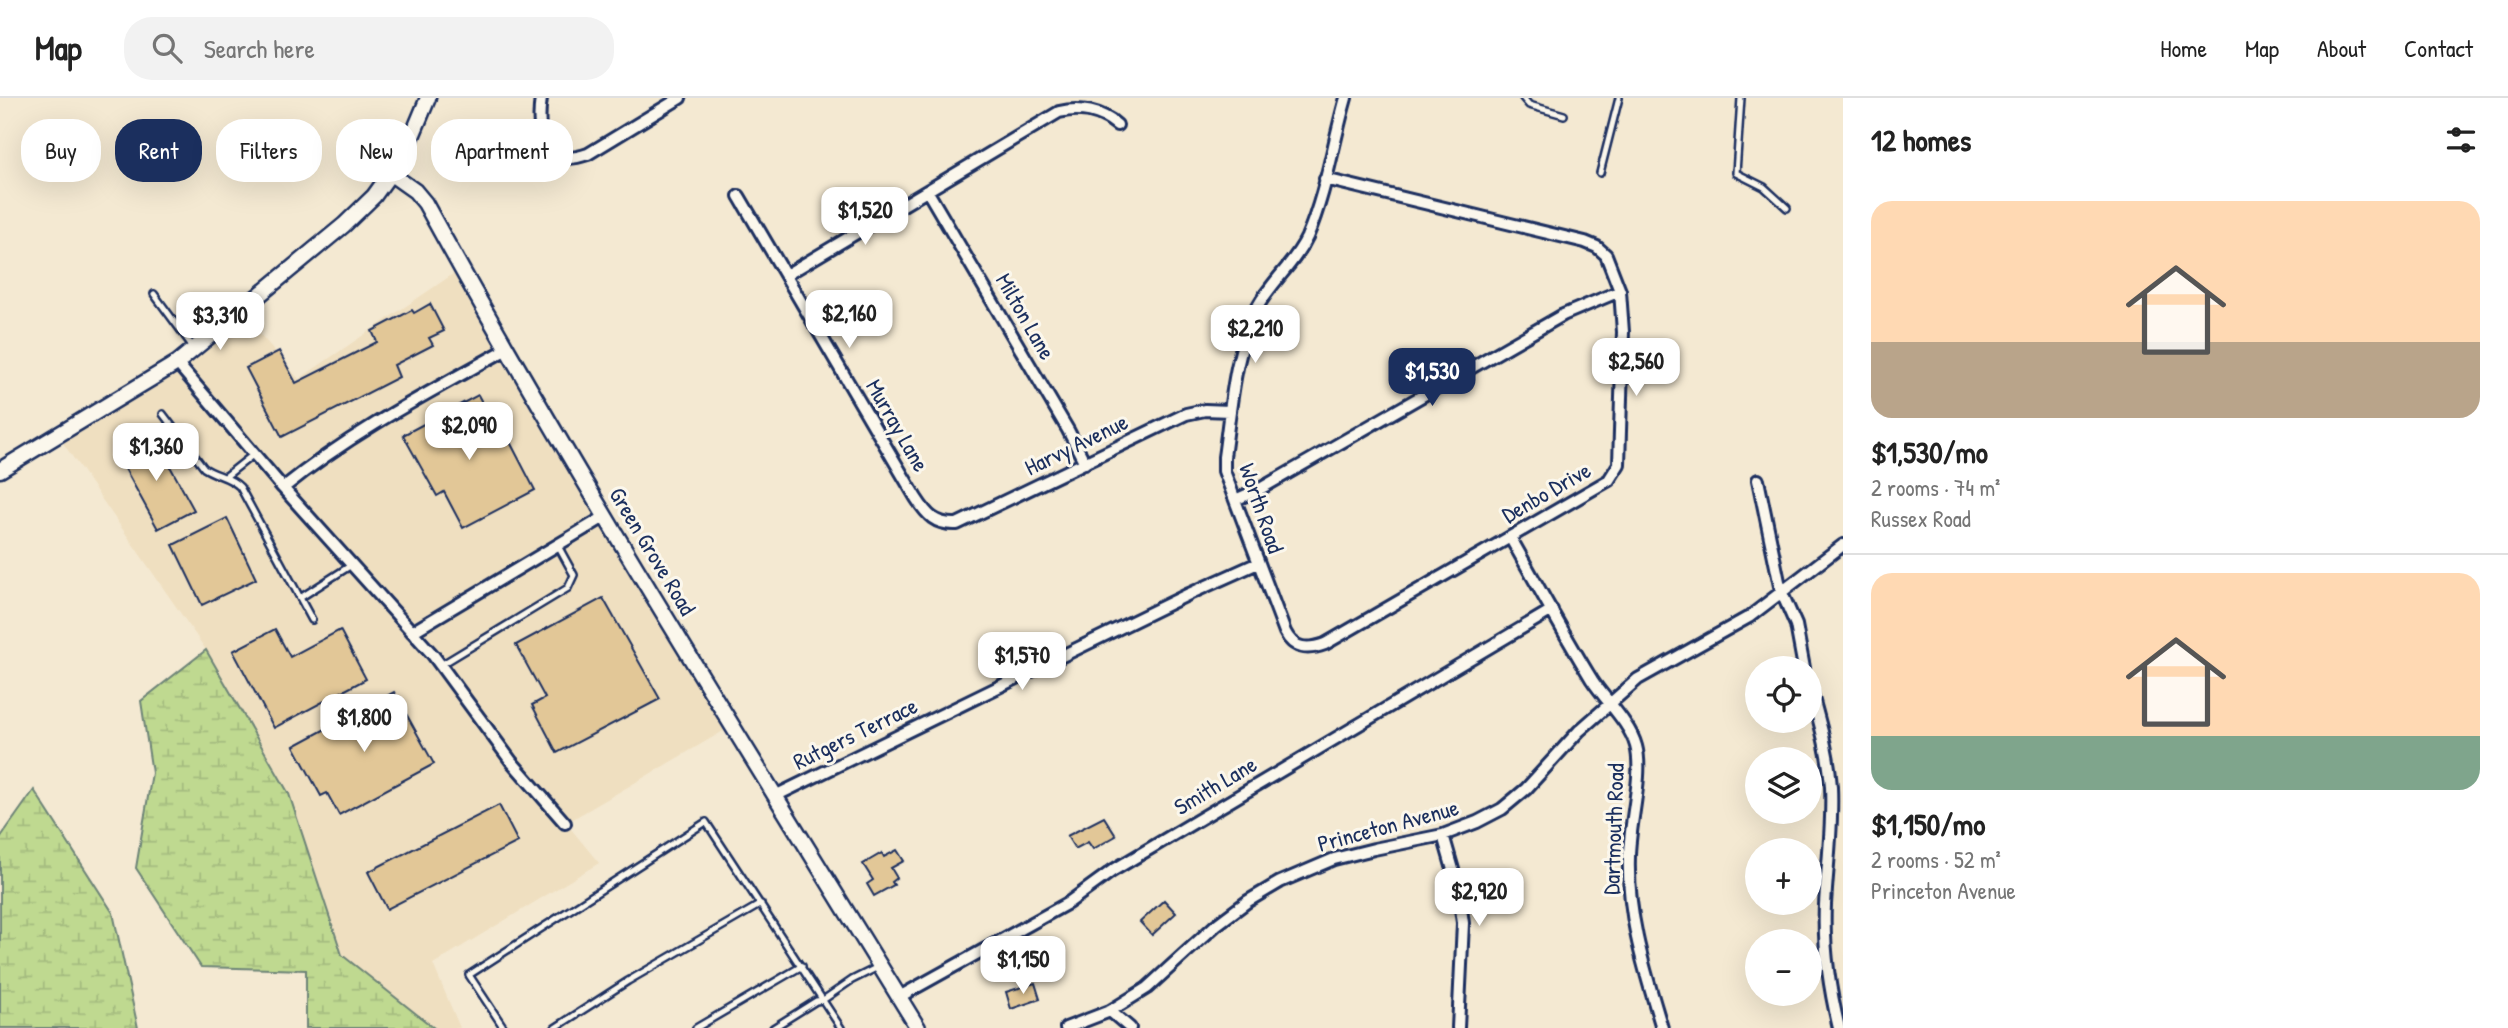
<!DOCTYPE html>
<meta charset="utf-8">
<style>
:root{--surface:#fff;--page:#f2f2f2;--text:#222;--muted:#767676;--line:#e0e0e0;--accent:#1b2f5e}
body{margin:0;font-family:"Patrick Hand",sans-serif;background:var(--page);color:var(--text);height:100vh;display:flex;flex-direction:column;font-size:26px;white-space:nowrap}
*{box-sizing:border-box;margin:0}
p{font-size:23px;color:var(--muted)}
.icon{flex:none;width:38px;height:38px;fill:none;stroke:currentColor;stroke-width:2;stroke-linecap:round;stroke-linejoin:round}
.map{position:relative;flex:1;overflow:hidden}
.drawer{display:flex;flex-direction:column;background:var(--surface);width:665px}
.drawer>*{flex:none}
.banner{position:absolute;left:21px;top:21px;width:665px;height:63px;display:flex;gap:14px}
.controls{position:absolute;left:1745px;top:558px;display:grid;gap:14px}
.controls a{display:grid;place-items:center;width:77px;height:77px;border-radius:50%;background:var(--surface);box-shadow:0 7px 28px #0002;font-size:35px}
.price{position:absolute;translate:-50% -60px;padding:0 16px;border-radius:14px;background:#fff;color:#222;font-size:23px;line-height:46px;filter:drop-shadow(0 2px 4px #0008)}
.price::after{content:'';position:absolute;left:50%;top:42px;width:21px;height:16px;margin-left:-10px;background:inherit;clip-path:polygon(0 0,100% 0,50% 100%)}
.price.selected{background:var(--accent);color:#fff}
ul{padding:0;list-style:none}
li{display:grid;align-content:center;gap:14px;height:371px;padding:0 28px}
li+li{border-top:2px solid var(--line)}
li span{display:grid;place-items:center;height:217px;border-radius:21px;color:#555}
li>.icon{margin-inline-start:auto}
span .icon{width:126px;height:126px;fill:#fffc;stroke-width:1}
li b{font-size:30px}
h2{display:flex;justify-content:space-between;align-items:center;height:84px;padding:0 28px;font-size:30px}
.tag{padding:0 24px;border-radius:28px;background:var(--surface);box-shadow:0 7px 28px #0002;font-size:24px;line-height:63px}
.tag.selected{background:var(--accent);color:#fff}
header{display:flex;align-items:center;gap:42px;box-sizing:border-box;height:98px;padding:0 35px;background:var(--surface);border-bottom:2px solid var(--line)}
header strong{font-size:33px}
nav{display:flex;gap:38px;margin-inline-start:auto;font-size:24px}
.search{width:490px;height:63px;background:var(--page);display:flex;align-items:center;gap:18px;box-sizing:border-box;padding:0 24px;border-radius:28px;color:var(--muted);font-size:26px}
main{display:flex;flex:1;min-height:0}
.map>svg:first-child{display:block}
</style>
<header>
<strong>Map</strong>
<div class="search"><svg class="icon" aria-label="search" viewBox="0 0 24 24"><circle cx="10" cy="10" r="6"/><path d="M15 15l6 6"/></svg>Search here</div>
<nav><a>Home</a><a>Map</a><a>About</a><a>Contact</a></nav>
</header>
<main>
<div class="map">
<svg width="1843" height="930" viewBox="0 0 1843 930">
<defs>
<pattern id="wetland-marsh" width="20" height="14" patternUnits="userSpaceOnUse" patternTransform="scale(1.75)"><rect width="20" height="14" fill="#bfd990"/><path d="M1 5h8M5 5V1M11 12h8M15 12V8" fill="none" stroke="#a4bb7f"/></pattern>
</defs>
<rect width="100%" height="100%" fill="#f4e9d2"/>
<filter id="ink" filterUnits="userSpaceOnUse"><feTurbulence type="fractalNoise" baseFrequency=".0143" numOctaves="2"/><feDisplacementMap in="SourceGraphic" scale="14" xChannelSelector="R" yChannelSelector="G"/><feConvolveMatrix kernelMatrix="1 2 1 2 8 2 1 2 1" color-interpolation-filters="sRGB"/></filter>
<g filter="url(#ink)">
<path fill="#efdfc0" d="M462,170l270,458 -166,97 33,40 -166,101 27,64h-26l-92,-73 -53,-161 -83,-144 -143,-207 62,-56 115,-76 59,68z"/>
<path fill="url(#wetland-marsh)" stroke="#6d8477" stroke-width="2" d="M206,552l83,144 53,161 92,73h-128v-58l-105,-3 -65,-99 16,-95 -11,-72z
M34,692l79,123 25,115h-138v-190z"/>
<path fill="#e2c797" stroke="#1b2f5e" stroke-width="2" d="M430,206l14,27 -15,7 4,7 -39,20 5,12 -117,60 -36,-69 33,-17 17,32 81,-41 -5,-11 40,-21 2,3z
M478,297l26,48 5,-3 26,50 -72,38 -19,-36 -7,4 -34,-61z
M154,339l40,73 -36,19 -40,-73z
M227,420l29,61 -54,26 -29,-60z
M603,500l57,101 -103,54 -25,-48 13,-7 -29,-53z
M275,531l15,28 50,-27 26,49 -92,49 -41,-77z
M394,594l40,72 -95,51 -12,-22 -6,3 -27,-50z
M499,707l19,37 -131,67 -19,-37z
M1104,719l12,19 -23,13 -5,-7 -13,7 -8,-13z
M897,752l7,11 -13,7 6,10 -5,4 2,3 -20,11 -7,-12 6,-4 -10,-16 19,-11 2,4z
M1164,802l12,13 -24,22 -12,-13z
M1035,885l5,16 -29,10 -5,-17z"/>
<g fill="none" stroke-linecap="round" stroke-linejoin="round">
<g stroke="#1b2f5e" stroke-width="10">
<path id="service" d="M1523,0l6,7 35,10
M1741,0l-5,75 28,14 23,21
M1600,75l19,-75
M154,196l39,53
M163,316l41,54c12,8 25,8 36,19l72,133
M225,379l29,-23
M300,500l53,-34
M441,567l127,-77 6,-13 -16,-29
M504,930l-35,-53 237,-153 135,206
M555,930l73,-47 133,-77
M696,930l106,-62
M773,930l43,-27 7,-1 29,-20 28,-14"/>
</g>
<g stroke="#1b2f5e" stroke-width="16">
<path id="minor" d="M541,0c-5,35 1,72 47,56l92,-56
M1325,81l260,63 12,5 9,8 14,36 3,41 -4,132 -10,16 -284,164c-17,6 -31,6 -40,-12l-61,-161v-14c7,-49 10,-106 34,-151 14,-25 37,-43 49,-69 19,-44 26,-94 39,-139
M928,94l140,238 17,33
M739,98l177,302c11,17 19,27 41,26l229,-110 19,-4 25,1
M786,177l273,-163c21,-5 42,-1 58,13
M177,265l106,125 150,167 78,106 54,62
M1758,382l23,111 15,34 8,43
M283,390c69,-56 147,-96 224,-139
M1235,402l25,-11 303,-174 57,-24
M1510,439c27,47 53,96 82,143 13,20 38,43 44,66 8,29 -7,78 -7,111 -2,60 16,114 33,171
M412,534l194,-116
M1810,589c9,33 19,66 21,100 2,40 -4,79 -6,118 -2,42 4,82 14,123
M775,698l414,-202 69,-31
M1443,737l15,52 5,36 -5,105
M899,899l169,-94 44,-32 440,-261
M1110,913l20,17
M1066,930l44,-17 37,-23 69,-63 32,-24 32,-19 54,-23 40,-10 69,-14 34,-13 25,-13 24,-20 53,-58 59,-52 111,-62 94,-72"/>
</g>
<g stroke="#1b2f5e" stroke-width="19">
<path id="tertiary" d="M391,76l24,17 10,12c154,281 326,552 493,825
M0,372l177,-107 167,-138 30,-29 31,-43 23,-55"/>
</g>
<use href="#service" stroke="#fbf7ec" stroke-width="5"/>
<use href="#minor" stroke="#fbf7ec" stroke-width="10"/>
<use href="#tertiary" stroke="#fbf7ec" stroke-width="14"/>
</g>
</g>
<g text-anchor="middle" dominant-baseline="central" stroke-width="6" stroke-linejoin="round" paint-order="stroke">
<g font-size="23" fill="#1b2f5e" stroke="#fbf7ec">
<text transform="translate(1026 218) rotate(60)">Milton Lane</text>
<text transform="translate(898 327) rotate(60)">Murray Lane</text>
<text transform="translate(1076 346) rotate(-26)">Harvy Avenue</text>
<text transform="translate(1546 394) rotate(-30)">Denbo Drive</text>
<text transform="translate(1262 410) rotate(71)">Worth Road</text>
<text transform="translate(653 453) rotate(59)">Green Grove Road</text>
<text transform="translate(855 635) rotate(-26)">Rutgers Terrace</text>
<text transform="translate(1215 687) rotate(-31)">Smith Lane</text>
<text transform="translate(1388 727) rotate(-15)">Princeton Avenue</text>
<text transform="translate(1613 731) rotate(-88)">Dartmouth Road</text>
</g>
</g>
</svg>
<div class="controls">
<a><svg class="icon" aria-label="locate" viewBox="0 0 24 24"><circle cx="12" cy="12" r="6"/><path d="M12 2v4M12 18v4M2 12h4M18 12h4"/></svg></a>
<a><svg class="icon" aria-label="layers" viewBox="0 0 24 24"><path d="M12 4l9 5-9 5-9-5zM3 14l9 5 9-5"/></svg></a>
<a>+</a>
<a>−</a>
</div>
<b class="price" style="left:865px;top:149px">$1,520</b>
<b class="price" style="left:849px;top:252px">$2,160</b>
<b class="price" style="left:220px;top:254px">$3,310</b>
<b class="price" style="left:1255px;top:267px">$2,210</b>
<b class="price" style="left:1636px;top:300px">$2,560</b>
<b class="price selected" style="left:1432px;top:310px">$1,530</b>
<b class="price" style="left:469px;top:364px">$2,090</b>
<b class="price" style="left:156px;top:385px">$1,360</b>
<b class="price" style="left:1022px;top:594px">$1,570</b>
<b class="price" style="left:364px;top:656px">$1,800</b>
<b class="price" style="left:1479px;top:830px">$2,920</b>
<b class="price" style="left:1023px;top:898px">$1,150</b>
<div class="banner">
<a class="tag">Buy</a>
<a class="tag selected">Rent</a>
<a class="tag">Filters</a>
<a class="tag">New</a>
<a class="tag">Apartment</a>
</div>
</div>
<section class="drawer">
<h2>12 homes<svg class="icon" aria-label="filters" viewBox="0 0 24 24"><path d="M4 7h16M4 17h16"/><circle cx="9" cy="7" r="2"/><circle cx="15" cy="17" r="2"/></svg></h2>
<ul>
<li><span style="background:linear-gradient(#ffd9b3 65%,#b9a48a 0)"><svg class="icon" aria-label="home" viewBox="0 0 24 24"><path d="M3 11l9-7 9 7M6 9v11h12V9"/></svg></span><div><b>$1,530/mo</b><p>2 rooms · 74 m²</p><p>Russex Road</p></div></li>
<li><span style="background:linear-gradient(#ffd9b3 75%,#7fa58c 0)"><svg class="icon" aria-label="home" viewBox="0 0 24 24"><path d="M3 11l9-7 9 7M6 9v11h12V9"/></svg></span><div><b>$1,150/mo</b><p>2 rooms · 52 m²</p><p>Princeton Avenue</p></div></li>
</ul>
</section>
</main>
